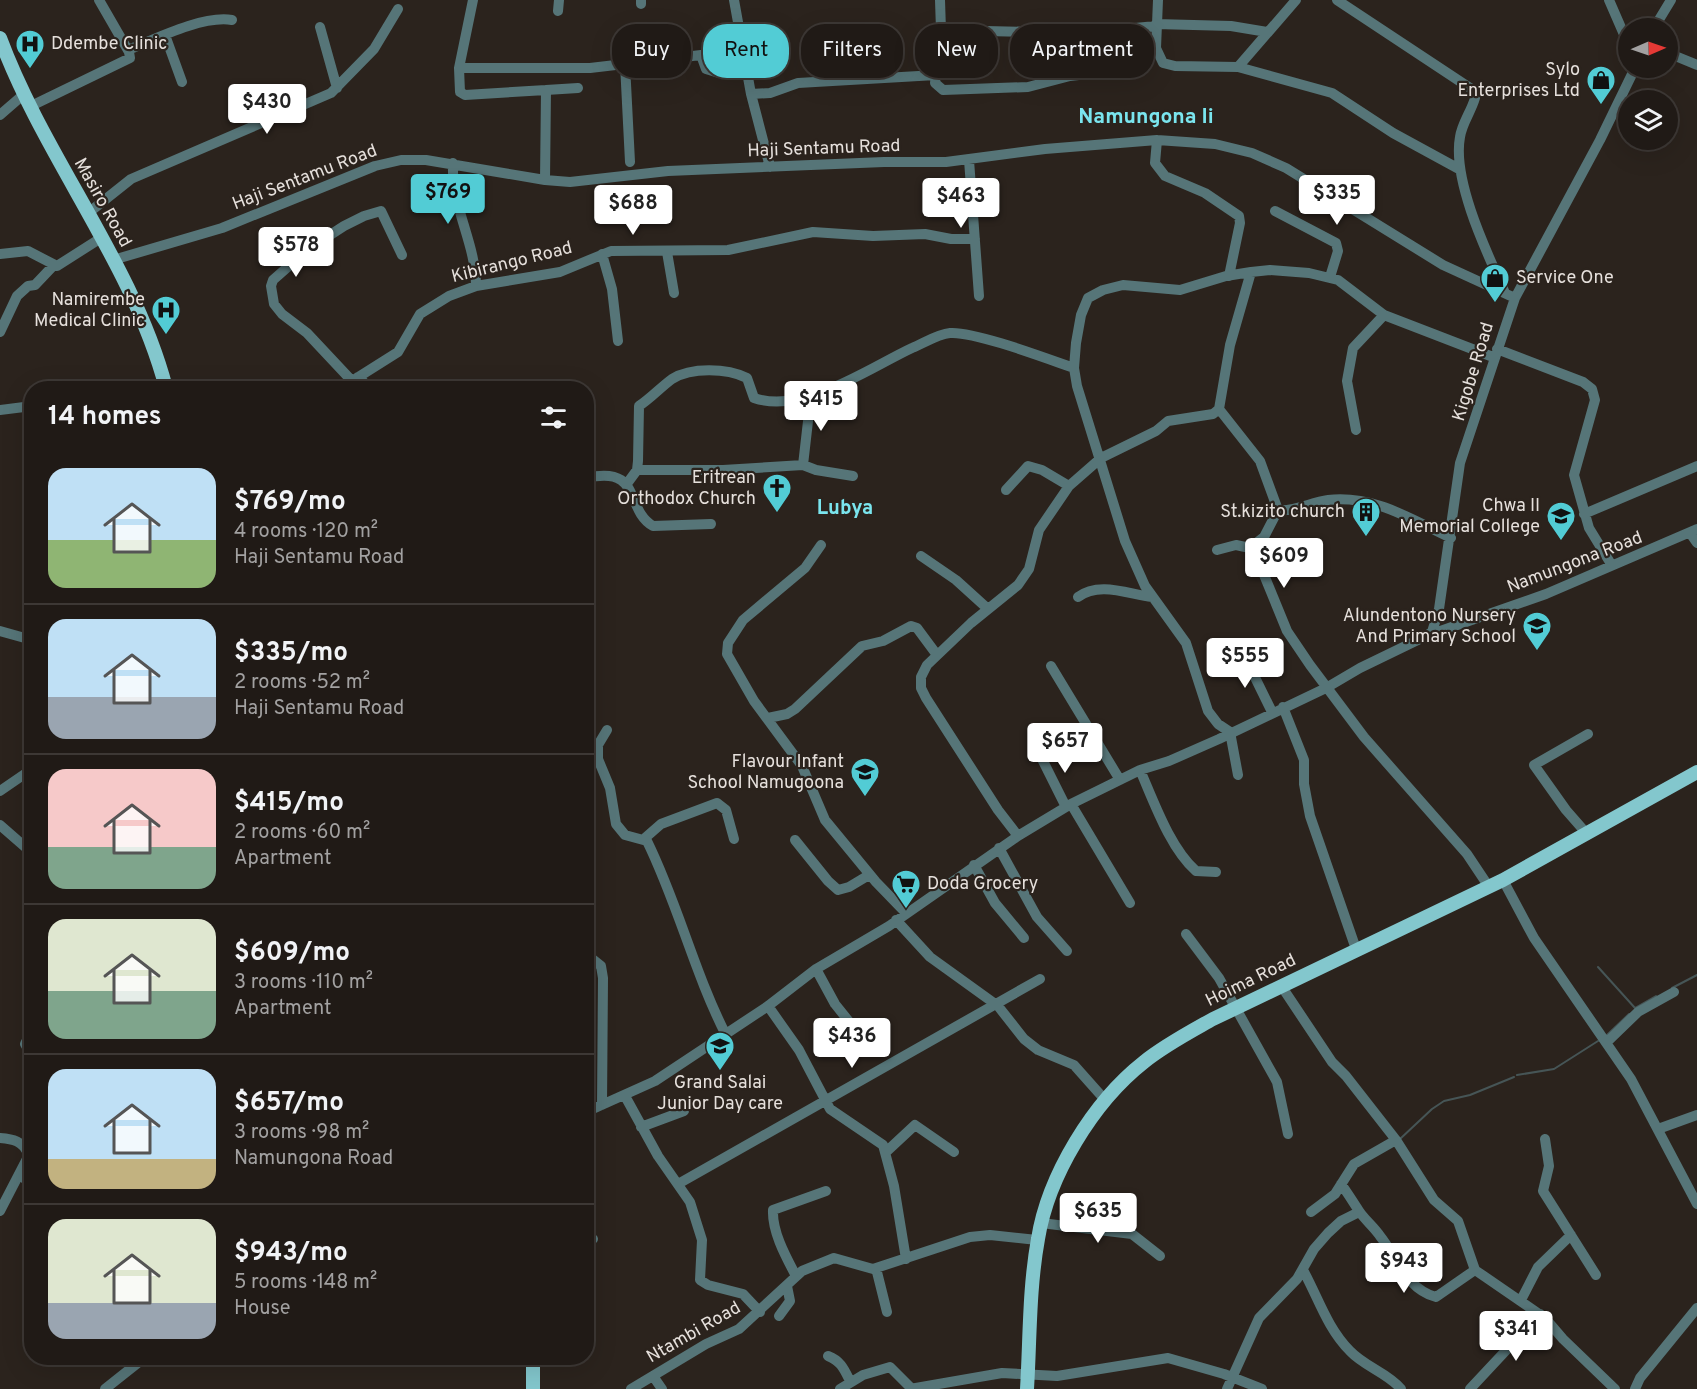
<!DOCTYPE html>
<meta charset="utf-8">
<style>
:root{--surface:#201a16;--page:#2d2723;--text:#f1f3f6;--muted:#a2a1a1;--line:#3d3835;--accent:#52ccd5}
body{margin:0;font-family:Overpass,sans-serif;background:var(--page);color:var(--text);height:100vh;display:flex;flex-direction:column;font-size:22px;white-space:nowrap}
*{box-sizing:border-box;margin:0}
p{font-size:20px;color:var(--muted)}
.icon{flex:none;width:33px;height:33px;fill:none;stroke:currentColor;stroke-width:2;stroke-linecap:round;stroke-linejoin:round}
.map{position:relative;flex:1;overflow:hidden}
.side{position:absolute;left:24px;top:381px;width:570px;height:984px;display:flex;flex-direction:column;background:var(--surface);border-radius:24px;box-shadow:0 6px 24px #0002,0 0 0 2px var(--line)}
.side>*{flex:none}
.hud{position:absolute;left:612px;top:24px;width:570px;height:54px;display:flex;gap:12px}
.needle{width:39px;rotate:88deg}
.controls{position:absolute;left:1618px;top:18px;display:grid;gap:12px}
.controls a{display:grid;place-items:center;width:60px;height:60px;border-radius:50%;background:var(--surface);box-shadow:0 6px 24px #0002,0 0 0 2px var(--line);font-size:30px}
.price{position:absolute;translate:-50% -51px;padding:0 14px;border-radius:6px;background:#fff;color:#222;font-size:20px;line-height:39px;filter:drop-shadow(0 2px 3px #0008)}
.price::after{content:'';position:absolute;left:50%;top:36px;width:18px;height:14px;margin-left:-9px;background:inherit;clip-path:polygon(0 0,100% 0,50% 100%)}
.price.current{background:var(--accent);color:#111}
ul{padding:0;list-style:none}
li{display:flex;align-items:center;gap:18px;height:150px;padding:0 24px}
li+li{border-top:2px solid var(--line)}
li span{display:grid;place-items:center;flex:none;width:168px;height:120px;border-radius:18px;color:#555}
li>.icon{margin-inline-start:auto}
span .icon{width:72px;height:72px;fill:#fffc;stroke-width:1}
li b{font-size:26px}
h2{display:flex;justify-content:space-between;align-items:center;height:72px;padding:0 24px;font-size:26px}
.tag{padding:0 21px;border-radius:24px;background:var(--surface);box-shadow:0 6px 24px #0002,0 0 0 2px var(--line);font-size:21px;line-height:54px}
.tag.current{background:var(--accent);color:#111}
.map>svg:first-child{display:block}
</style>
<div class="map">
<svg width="1697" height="1389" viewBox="0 0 1697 1389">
<rect width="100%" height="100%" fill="#2b231d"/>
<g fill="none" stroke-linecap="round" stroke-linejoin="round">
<path stroke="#465556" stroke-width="2" d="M1598,967l37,41
M1672,988l25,-13
M1635,1008l21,-12
M1607,1035l22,-21
M1517,1075l37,-6 44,-28
M1400,1139l32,-30 12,-8 26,-6 44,-18"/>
<path stroke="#567578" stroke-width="10" d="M473,0l-14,68 1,24 5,3 81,-5 -1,90
M734,0l17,94 19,73
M940,0l1,30 141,3 74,-7
M1158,0l-2,48 7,15 12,3 63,1 94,26 61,40 66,36
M1337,0l136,90 2,8c-4,14 -13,25 -15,39 -8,43 27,116 45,156
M1609,0l20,46
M641,4v-4
M558,11l1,-11
M1156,24l75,2 36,6
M320,27l17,61
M1654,28l17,-28
M941,30l-6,53 8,7 85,-3 42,-11 60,-7
M165,35l17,47
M128,50c27,-11 75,-35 104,-30
M1668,53l29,12
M625,64l5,98
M1238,67l58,-67
M459,68h131l111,-13 5,14 13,4
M546,90l32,-2
M751,94l19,-1 28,-10 138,-8
M29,107l101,-49 -1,-6 -30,-52
M0,115l23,-20
M1157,140l-2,23 10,13 40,17 34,23 1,7 -11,53
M969,160l10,136
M453,163c-2,44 23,80 23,123
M1275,211l61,32 2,8 -8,26
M87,214l44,-35 200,-86 43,-44 24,-40
M667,252l7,41
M0,254l28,-3 29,15 44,-28
M602,254l10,35 6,52
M113,260l109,-32 153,-62 26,-6h25l119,20 25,2 98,-11 216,-9h62l99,-13 112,-9 58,4 37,9 34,15 157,97 72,33
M0,332l17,-36 11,-10 7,-1 18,-19
M1497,349l86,33 9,7 3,11 -21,75 15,53 22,36
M358,377l12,11
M352,381l-45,-48 -25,-19 -8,-10 -3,-18 2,-6 34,-30 37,-24 20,-10 17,-5 21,44
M341,388l57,-36 22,-38 29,-18 27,-10 84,-14 51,-21 117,-1 85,-18 60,4 52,-2 26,5h24
M1219,409l41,52 18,49c17,2 33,-8 50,-10 47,-5 82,19 123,38
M0,410l32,-4
M1356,430l-9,-49 6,-33 31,-33
M803,465l8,-70
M637,470h86l80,-5 13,5 37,6
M586,478c57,-13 38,31 67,48l58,-2
M626,485l11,-15 1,-9 1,-55c12,-8 22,-19 33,-27 19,-12 55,-11 75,-1l7,20c49,17 115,-30 158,-50 12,-5 26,-14 38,-15 24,-2 98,26 124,35
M1006,490l22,-24 14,4 27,16
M1584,514l113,-48
M1690,533l7,10
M821,545l-16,23 -62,52 -15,23 -1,11 27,47 48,65 23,54 51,62 30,31
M1250,548l14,-11 14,-27
M1217,550l19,-5 14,3 10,17 27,66 23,34 54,72 103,117 22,33
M921,556l35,24 32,29
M1078,597c21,-16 50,-3 74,0
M0,631l32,9
M1426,636l6,-4 7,-23 21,-146 55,-165 85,-158 35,-72
M1243,653l29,59
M1051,666l69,114
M1283,707l21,53v24l6,32 46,133
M768,718l19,-4 8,-5 67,-63 21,-5 28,-15 6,2 20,27
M607,730l-9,15v14l12,29 6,36 9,11 22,6c31,63 47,131 79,194
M1039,753l27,54
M1140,770c14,32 30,78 56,101l20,1
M1238,775l-8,-43 -12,-8 -10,-13 -22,-68 -41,-57 -20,-45 -48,-155 -3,-18 2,-25 5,-28 7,-17 15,-8 20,-5 57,5 46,-14 25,-4 19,-2 39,3 29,7 46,35 109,42
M0,791l32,-22
M1071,804l59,99
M0,825l32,28
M1587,834l-21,-24 -32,-45 54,-31
M1018,836l-20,-26 -72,-112 -5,-10v-11l6,-12 44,-42 47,-38 11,-16 10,-39 30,-44 32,-28 55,-27 12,-10 45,-7 6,-5 11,-64 21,-73
M645,838l16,-14 56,-21 9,7 8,29
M795,840l33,41 10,9 11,-3 20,-12
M999,848l38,69 30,34
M974,865l21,38 29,35
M1503,880l31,58 97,141 66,125
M896,920l34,37 68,49 26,33 14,11 36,15 32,36
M1186,934l33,44 58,104 11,52
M586,954l15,12 2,12 -1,127
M816,969l19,35 20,25
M1282,987l50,75 14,14 50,64 -42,24 -19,30 -24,18
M768,1006l31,44 31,59 53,36 11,41 12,73
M32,1030l-7,14 7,13
M1607,1042l31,-30 36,-20
M625,1096l33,60 32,46 12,38 -2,40 8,5 35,9 17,18
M586,1112l69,-31 113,-75 48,-37 73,-43 129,-90 53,-32 69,-34 29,-9 50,-22 107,-51 34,-20 66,-32 120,-42 151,-65
M641,1127l43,-16
M1658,1129l39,-14
M0,1138c13,1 23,3 28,16
M1545,1139l4,27 -6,25 53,84
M1396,1140l38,60 24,21 17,49 70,48 18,21 52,50
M886,1152l29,-27 39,27
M19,1174l13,11
M678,1184l362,-205
M1341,1184c6,8 12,18 18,27 6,9 15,16 21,25 17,21 26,53 56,61l39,-27
M0,1211l32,-62
M1041,1223l91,11 28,22
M586,1240l7,-1
M876,1268l11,44
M1303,1270c15,27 24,58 47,81 15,16 38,22 51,38
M796,1276c-10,-19 -24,-44 -23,-66l53,-19
M1521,1300l17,-33 33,-32
M779,1316l11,-15 -3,-15
M828,1356c13,5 16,13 22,25
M653,1376l9,13
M105,1389l39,-31
M631,1389l75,-45 33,-15 63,-58 32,-13 39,11 97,-32 20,-2 47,5
M840,1389l23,-14 27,-8 21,21
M910,1389l92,-16 55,3 111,-18 56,16 38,15
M1227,1389l32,-71 38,-39 17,-30 14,-16 13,-12 18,-9
M1470,1389l70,-75
M1635,1389l5,-11 57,-70"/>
<path stroke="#83c7cd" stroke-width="14" d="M0,38c45,121 133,225 166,350
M533,1389v-31
M1027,1389c3,-49 2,-101 11,-150 10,-63 55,-137 106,-177 21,-17 46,-30 69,-43l290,-139 194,-108"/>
</g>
<defs>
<g id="hospital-pin" transform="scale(1.5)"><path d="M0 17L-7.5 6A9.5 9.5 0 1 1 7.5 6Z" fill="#52ccd5" stroke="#2b231d"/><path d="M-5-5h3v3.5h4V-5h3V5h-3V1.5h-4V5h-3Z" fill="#111"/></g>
<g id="shop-pin" transform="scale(1.5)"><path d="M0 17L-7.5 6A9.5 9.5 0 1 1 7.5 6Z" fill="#52ccd5" stroke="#2b231d"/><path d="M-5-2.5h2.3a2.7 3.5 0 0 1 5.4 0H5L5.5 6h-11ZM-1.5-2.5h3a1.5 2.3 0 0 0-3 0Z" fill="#111"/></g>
<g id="church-pin" transform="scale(1.5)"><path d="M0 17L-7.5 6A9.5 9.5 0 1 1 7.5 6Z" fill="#52ccd5" stroke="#2b231d"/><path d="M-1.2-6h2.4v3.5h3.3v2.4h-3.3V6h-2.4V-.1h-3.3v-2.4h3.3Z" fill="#111"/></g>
<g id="building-pin" transform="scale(1.5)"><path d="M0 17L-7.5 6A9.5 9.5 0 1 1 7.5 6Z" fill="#52ccd5" stroke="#2b231d"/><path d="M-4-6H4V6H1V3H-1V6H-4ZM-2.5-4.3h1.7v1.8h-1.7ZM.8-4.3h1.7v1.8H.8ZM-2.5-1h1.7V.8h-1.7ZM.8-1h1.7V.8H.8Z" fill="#111"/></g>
<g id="university-pin" transform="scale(1.5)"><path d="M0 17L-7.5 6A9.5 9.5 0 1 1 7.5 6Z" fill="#52ccd5" stroke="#2b231d"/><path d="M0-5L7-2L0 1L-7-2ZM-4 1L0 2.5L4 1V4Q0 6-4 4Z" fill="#111"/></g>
<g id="school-pin" transform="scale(1.5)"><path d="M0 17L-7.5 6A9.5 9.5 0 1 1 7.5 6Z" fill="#52ccd5" stroke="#2b231d"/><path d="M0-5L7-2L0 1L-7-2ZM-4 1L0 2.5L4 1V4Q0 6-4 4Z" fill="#111"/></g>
<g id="supermarket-pin" transform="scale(1.5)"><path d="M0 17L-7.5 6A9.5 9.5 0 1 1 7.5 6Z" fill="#52ccd5" stroke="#2b231d"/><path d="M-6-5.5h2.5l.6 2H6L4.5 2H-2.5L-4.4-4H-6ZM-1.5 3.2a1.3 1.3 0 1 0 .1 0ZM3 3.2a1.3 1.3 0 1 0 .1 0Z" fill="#111"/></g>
</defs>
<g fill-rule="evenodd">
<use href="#hospital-pin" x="30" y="44"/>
<use href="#shop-pin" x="1601" y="80"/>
<use href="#shop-pin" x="1495" y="278"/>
<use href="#hospital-pin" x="166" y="310"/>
<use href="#church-pin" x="777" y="488"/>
<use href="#building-pin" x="1366" y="512"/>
<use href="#university-pin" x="1561" y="516"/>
<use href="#school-pin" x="1537" y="626"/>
<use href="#school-pin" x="865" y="772"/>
<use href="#supermarket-pin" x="906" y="884"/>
<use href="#school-pin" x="720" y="1046"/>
</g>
<g text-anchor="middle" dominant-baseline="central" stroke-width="4.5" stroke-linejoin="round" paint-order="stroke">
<g font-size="18" fill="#e6e0dc" stroke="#2b231d" text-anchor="end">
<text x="51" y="44" text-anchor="start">Ddembe Clinic</text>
<text x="1580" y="70">Sylo<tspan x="1580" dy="21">Enterprises Ltd</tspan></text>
<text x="1516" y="278" text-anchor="start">Service One</text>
<text x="145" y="300">Namirembe<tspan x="145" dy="21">Medical Clinic</tspan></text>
<text x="756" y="478">Eritrean<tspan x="756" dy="21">Orthodox Church</tspan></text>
<text x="1540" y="506">Chwa II<tspan x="1540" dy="21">Memorial College</tspan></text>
<text x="1345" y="512">St.kizito church</text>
<text x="1516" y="616">Alundentono Nursery<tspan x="1516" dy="21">And Primary School</tspan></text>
<text x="844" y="762">Flavour Infant<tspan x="844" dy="21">School Namugoona</tspan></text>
<text x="927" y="884" text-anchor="start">Doda Grocery</text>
<text x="720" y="1083" text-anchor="middle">Grand Salai<tspan x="720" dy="21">Junior Day care</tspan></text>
</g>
<g font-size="18" fill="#e6e0dc" stroke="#2b231d">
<text transform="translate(824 149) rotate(-2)">Haji Sentamu Road</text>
<text transform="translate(305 178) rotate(-21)">Haji Sentamu Road</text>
<text transform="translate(102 203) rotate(61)">Masiro Road</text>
<text transform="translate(512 263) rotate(-14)">Kibirango Road</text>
<text transform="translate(1474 372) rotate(-73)">Kigobe Road</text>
<text transform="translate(1575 563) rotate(-21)">Namungona Road</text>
<text transform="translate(1251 981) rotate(-26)">Hoima Road</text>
<text transform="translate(694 1333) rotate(-30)">Ntambi Road</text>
</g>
<g font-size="20" font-weight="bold" fill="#7ae5ee" stroke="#2b231d">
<text x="845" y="509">Lubya</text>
</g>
<g font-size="21" font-weight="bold" fill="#7ae5ee" stroke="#2b231d">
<text x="1146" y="117">Namungona Ii</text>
</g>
</g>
</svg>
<div class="controls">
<a><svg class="needle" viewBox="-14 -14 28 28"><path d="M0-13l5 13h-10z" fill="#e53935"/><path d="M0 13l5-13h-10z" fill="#a2a1a1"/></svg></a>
<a><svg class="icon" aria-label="layers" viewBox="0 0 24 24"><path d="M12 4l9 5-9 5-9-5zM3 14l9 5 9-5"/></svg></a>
</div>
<b class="price" style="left:267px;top:135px">$430</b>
<b class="price current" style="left:448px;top:225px">$769</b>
<b class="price" style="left:1337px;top:226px">$335</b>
<b class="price" style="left:961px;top:229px">$463</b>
<b class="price" style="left:633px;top:236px">$688</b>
<b class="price" style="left:296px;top:278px">$578</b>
<b class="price" style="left:821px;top:432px">$415</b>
<b class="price" style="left:1284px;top:589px">$609</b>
<b class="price" style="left:1245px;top:689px">$555</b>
<b class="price" style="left:1065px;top:774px">$657</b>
<b class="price" style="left:852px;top:1069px">$436</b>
<b class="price" style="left:1098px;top:1244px">$635</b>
<b class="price" style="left:1404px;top:1294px">$943</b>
<b class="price" style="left:1516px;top:1362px">$341</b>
<div class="hud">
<a class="tag">Buy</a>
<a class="tag current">Rent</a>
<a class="tag">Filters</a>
<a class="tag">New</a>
<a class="tag">Apartment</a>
</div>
<section class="side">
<h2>14 homes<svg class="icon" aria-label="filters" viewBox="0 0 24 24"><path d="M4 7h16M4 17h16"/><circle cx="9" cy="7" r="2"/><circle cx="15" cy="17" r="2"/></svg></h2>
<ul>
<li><span style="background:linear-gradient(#bfe0f5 60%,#8fb573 0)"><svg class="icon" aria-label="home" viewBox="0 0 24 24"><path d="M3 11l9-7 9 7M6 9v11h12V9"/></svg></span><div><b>$769/mo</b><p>4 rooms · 120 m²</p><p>Haji Sentamu Road</p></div></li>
<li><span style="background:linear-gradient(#bfe0f5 65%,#9aa5b1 0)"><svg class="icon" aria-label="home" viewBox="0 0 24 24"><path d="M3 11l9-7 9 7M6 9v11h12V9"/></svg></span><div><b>$335/mo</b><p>2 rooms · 52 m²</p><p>Haji Sentamu Road</p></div></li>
<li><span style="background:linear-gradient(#f6c9c9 65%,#7fa58c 0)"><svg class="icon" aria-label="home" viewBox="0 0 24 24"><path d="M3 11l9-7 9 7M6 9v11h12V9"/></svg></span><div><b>$415/mo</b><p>2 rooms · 60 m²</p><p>Apartment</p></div></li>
<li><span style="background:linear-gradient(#dfe7d0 60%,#7fa58c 0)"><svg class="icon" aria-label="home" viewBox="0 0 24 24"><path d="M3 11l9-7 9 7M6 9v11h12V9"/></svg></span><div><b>$609/mo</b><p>3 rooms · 110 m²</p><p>Apartment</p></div></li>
<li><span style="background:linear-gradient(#bfe0f5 75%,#c2b280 0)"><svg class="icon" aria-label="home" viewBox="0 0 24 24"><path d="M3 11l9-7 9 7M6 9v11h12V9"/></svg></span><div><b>$657/mo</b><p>3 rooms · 98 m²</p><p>Namungona Road</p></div></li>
<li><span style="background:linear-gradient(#dfe7d0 70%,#9aa5b1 0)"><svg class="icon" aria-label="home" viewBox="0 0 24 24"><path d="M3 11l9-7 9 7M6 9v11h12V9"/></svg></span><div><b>$943/mo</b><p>5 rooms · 148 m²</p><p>House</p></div></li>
</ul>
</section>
</div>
